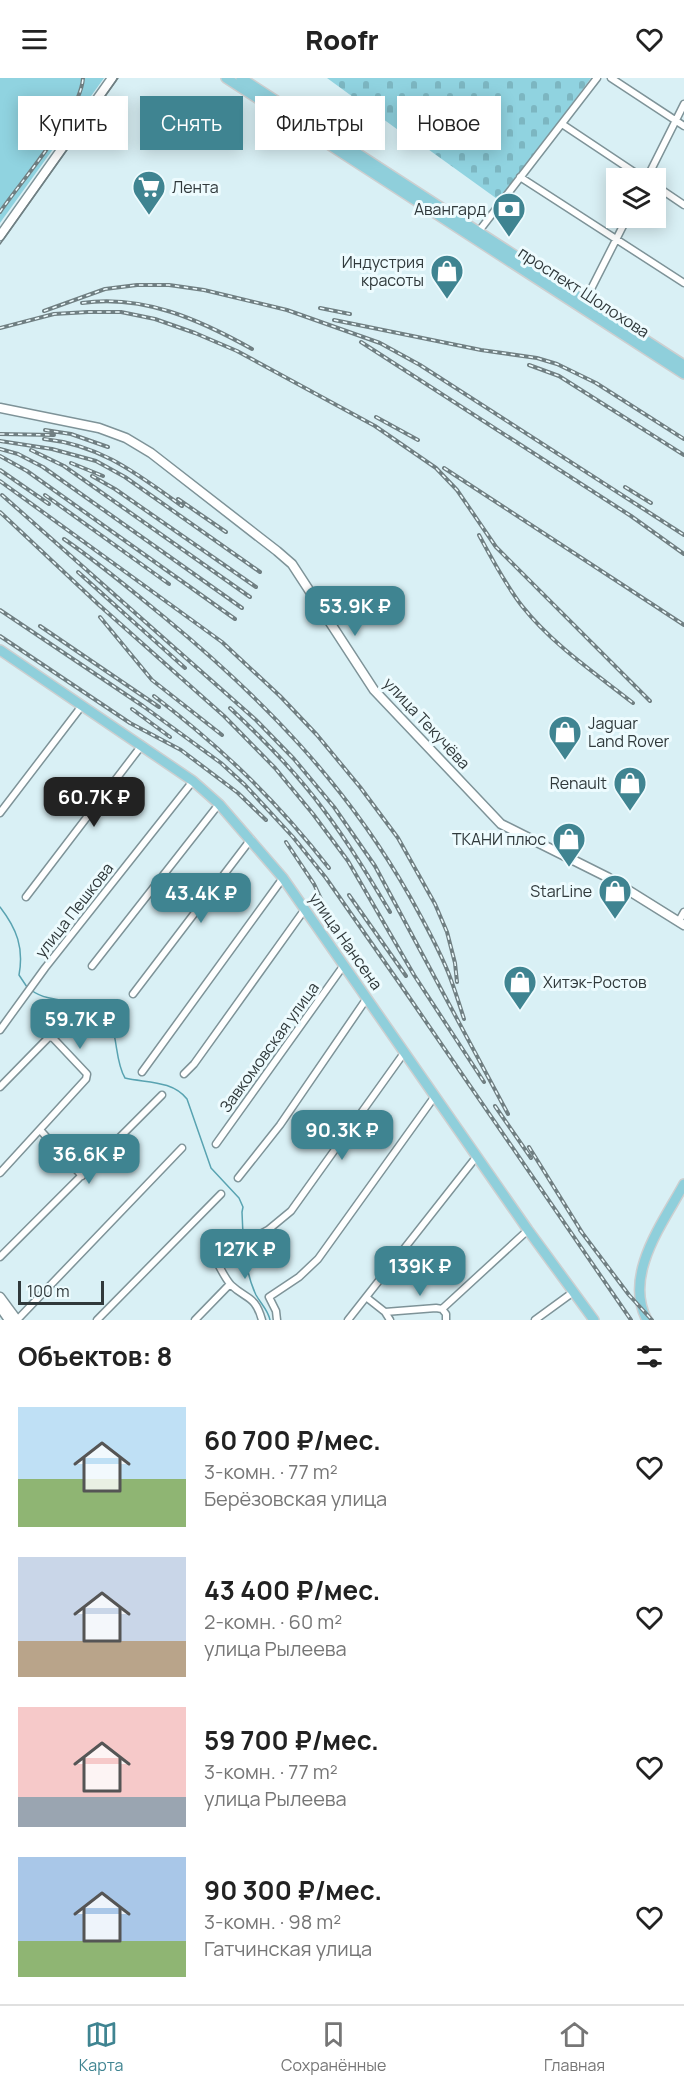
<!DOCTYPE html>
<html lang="ru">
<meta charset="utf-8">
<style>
:root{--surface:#fff;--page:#f6f6f6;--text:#222;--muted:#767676;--line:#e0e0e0;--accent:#3f8491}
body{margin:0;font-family:Manrope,sans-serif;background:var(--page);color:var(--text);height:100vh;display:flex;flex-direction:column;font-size:22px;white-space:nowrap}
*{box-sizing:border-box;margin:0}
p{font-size:20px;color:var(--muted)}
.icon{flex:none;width:33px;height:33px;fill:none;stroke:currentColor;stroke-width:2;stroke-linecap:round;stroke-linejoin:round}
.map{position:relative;height:1242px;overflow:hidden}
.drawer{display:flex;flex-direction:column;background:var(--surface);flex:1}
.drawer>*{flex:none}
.banner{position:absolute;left:18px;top:18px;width:648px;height:54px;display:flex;gap:12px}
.tools{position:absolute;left:606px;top:90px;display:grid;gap:12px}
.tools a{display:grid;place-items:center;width:60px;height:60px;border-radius:0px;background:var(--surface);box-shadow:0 3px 15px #0003;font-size:30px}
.scale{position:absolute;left:18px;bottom:15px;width:86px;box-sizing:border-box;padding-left:6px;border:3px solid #30393b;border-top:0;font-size:16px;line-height:21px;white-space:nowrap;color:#30393b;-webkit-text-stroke:4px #edfbfe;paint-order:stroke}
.price{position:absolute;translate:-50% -51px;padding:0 14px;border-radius:12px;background:var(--accent);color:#fff;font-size:20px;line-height:39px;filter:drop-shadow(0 2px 3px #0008)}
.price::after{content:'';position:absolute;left:50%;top:36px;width:18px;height:14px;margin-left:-9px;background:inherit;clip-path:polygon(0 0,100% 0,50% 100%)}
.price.current{background:#222;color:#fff}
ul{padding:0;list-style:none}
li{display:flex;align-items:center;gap:18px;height:150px;padding:0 18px}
li span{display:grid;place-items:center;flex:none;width:168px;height:120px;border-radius:0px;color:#555}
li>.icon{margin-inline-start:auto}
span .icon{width:72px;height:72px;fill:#fffc;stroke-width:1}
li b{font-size:26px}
h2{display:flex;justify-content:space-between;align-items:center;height:72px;padding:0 18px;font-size:26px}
.pill{padding:0 21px;border-radius:0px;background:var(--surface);box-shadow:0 3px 15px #0003;font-size:21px;line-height:54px}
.pill.current{background:var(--accent);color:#fff}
header{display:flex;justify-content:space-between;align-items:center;height:78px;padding:0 18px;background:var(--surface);font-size:27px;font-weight:800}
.dock{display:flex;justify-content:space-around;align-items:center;height:84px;border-top:2px solid var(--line);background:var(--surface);font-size:16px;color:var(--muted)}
.dock a{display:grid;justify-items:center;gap:3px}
.dock .current{color:var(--accent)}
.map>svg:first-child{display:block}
</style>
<header><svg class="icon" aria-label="menu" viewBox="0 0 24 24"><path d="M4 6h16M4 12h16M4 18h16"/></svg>Roofr<svg class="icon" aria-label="heart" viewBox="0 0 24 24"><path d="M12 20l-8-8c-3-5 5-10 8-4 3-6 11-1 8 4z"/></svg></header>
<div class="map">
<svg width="684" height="1242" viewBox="0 0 684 1242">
<defs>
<pattern id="cemetery-stones" width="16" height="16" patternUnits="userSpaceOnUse" patternTransform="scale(1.5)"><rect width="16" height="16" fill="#90d3e0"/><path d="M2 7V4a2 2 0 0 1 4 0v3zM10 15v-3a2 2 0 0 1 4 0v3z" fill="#7cb6c1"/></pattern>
</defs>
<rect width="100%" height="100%" fill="#d9f0f5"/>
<path fill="#90d3e0" d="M0,0h104l-104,145z"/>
<path fill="url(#cemetery-stones)" d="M327,0h264l-91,123 -93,-67 -2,1z"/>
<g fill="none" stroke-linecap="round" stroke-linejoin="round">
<path stroke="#59a3b1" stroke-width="1.5" d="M0,829c17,22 24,41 19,68l8,12
M31,912c19,15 58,8 72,22 17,17 10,46 22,66 21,5 47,2 62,21l24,69 28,30 4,9 -1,5c1,27 2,58 14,83 5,9 12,15 14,25"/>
<g stroke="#7e9398" stroke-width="9">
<path id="minor" d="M611,0l73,48
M562,46l81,54
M520,99l164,106
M647,100l37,-74
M656,108l28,19
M479,153l118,-153
M585,223l42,-83
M0,735l81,-106
M26,819l116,-152
M679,843l5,-9
M92,888l127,-162
M133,916l118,-155
M0,952l45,-62 148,-187
M142,994l141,-194
M184,996l10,-10 111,-155
M0,1009l49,-50 4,1 34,36 -1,5 -86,94
M41,1053l41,45
M216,1066l128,-179
M238,1100l42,-53 87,-127
M251,1161l17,-9 23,-19 113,-158
M209,1169c7,11 13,28 22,38 16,15 24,10 31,35
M0,1179l162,-162
M366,1219l19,15 51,-4 6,1 4,5v6
M442,1231l86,-79
M385,1234l5,8
M17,1242l165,-172
M97,1242l124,-126
M195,1242l35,-36
M277,1242l-1,-9 -7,-14 30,-20 19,-18 117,-163
M348,1242l129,-164
M535,1242l37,-27"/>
</g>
<g stroke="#7e9398" stroke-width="11">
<path id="secondary" d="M0,158l112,-158
M0,330l99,20 27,10 25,15 126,98 15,13 82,126 127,134 106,53 77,48
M0,1219l17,23
M0,1229l9,13"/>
</g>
<g stroke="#cdcfd0" stroke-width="12">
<path id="primary" d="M226,0l458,296
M241,0l443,287
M0,572l193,131 26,23 64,74 245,352 66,90
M647,1242c-24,-45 16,-97 37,-136"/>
</g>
<use href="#minor" stroke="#fff" stroke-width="6"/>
<use href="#secondary" stroke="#fff" stroke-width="8"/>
<use href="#primary" stroke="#8fcfdb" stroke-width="9"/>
<path stroke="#707f82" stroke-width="1.5" d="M0,166l118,-166"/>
<g stroke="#707f82" stroke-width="4">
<path id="rail" d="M0,134c22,-32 81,-99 83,-134
M82,225c61,-9 118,17 170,46
M320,230l30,6
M44,233l61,-22 32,-4h32l35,5 83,20 93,33 40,22 264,170
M334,242l147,30 56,8 20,6 39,19 88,56
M0,250l54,-14 34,-2h33l34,7 40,14 42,18 138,75 61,42 21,22 39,57 154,154
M361,264l270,174 53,38
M529,287l30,11 125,79
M376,339l42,23
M45,352l26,4 37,13
M0,356l54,1
M44,361c57,6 93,35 138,67
M0,363l52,8 44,12 29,16 135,95
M0,371l18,5 25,13 199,141
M31,372l33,16 186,131
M0,378l27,15 208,148
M71,385l32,13
M444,390l240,157
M0,392l49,34
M92,398l23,13 141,98
M0,403l222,161 58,54 37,39 43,52 38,51 37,66 12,28 8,31 2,19
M625,409l26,16
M2,417l254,225 38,39 40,48 41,59 133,248
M45,417l124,89
M178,421l48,33
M0,434l99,93 125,111 51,52 38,46 35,47 66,114 70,107
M479,457c13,24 26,49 43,71 31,39 73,67 111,97
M64,461c35,24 67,51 100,78 98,81 182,167 245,278 14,25 28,50 39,77 6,15 11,31 16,47
M78,494l107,96
M0,532l143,96 78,57 24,22 48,52 33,41 74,106 231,336
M100,539l52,63 70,55
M40,548l119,81
M0,558l130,87 51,27 57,43 28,27
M154,618c69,53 122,104 175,172
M230,630c33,31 66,64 93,101 25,33 46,68 67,103
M132,631l38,28
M286,764l28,42 15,32
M349,817l57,81
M495,1028l36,52
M529,1069l54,87
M580,1152l49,65 23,25"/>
</g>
<use href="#rail" stroke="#edfbfe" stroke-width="1.5" stroke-dasharray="4.5" stroke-linecap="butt"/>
</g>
<defs>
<g id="supermarket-pin" transform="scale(1.725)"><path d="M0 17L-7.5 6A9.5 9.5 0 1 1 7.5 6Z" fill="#3f8491" stroke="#edfbfe"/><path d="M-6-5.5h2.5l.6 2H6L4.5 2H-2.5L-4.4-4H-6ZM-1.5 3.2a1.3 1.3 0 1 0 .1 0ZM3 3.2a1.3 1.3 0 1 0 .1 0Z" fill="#fff"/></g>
<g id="bank-pin" transform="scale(1.725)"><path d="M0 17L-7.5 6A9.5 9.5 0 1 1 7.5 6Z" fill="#3f8491" stroke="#edfbfe"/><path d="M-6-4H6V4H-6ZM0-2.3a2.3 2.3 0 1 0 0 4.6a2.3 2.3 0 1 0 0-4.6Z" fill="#fff"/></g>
<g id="shop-pin" transform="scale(1.725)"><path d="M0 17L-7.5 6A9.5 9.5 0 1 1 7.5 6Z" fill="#3f8491" stroke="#edfbfe"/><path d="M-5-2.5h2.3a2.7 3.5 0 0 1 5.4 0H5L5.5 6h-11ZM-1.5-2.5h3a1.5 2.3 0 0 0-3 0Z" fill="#fff"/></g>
</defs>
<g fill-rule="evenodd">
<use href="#supermarket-pin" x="149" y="109"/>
<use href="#bank-pin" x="509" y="131"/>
<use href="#shop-pin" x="447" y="193"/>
<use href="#shop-pin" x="565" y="654"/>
<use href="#shop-pin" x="630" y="705"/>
<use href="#shop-pin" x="569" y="761"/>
<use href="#shop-pin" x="615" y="813"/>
<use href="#shop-pin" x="520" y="904"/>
</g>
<g text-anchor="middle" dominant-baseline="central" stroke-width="6" stroke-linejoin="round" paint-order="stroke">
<g font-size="16" fill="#30393b" stroke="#edfbfe" text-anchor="end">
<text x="172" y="109" text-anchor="start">Лента</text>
<text x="486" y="131">Авангард</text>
<text x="424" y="184">Индустрия<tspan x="424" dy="18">красоты</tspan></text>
<text x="588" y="645" text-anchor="start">Jaguar<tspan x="588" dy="18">Land Rover</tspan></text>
<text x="607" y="705">Renault</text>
<text x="546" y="761">ТКАНИ плюс</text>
<text x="592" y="813">StarLine</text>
<text x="543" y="904" text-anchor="start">Хитэк-Ростов</text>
</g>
<g font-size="16" fill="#30393b" stroke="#edfbfe">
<text transform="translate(584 214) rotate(33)">проспект Шолохова</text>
<text transform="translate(427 645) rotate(47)">улица Текучёва</text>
<text transform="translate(74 832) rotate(-52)">улица Пешкова</text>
<text transform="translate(346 863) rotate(55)">улица Нансена</text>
<text transform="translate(269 969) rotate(-54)">Завкомовская улица</text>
</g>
</g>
</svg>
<div class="tools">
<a><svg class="icon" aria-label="layers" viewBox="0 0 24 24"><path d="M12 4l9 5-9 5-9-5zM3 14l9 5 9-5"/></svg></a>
</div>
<div class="scale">100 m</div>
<b class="price" style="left:355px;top:559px">53.9K ₽</b>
<b class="price current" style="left:94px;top:750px">60.7K ₽</b>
<b class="price" style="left:201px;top:846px">43.4K ₽</b>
<b class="price" style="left:80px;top:972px">59.7K ₽</b>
<b class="price" style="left:342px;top:1083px">90.3K ₽</b>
<b class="price" style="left:89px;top:1107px">36.6K ₽</b>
<b class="price" style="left:245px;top:1202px">127K ₽</b>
<b class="price" style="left:420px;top:1219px">139K ₽</b>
<div class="banner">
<a class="pill">Купить</a>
<a class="pill current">Снять</a>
<a class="pill">Фильтры</a>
<a class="pill">Новое</a>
</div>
</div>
<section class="drawer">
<h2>Объектов: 8<svg class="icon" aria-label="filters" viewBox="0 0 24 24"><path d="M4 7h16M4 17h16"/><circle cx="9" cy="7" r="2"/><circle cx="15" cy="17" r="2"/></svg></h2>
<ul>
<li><span style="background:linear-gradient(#bfe0f5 60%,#8fb573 0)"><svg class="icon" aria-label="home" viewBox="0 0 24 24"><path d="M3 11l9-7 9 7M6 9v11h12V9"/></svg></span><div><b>60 700 ₽/мес.</b><p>3-комн. · 77 m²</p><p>Берёзовская улица</p></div><svg class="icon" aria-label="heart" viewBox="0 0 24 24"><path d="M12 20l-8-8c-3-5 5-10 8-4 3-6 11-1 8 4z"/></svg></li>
<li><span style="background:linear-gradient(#c9d6e8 70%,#b9a48a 0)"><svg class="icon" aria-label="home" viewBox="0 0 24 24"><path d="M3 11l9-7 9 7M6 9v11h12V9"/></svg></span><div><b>43 400 ₽/мес.</b><p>2-комн. · 60 m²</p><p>улица Рылеева</p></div><svg class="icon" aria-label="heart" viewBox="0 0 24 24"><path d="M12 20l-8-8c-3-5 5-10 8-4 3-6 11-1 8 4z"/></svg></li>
<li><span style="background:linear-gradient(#f6c9c9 75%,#9aa5b1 0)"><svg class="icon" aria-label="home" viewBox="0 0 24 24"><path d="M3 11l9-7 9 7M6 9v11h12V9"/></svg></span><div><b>59 700 ₽/мес.</b><p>3-комн. · 77 m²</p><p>улица Рылеева</p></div><svg class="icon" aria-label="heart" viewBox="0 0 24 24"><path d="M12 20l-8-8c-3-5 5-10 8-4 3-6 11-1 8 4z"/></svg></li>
<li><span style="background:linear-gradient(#a9c7e8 70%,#8fb573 0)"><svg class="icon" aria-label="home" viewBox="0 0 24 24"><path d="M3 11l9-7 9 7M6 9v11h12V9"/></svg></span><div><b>90 300 ₽/мес.</b><p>3-комн. · 98 m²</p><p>Гатчинская улица</p></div><svg class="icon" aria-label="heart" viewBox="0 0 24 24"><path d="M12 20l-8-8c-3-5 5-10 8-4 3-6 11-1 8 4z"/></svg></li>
</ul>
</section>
<nav class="dock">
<a class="current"><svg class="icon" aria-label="map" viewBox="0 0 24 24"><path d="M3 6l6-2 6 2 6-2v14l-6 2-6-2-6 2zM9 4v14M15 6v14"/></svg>Карта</a>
<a><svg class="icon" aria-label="saved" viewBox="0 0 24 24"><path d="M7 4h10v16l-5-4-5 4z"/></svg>Сохранённые</a>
<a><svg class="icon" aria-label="home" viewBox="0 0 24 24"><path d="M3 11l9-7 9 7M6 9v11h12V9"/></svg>Главная</a>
</nav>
